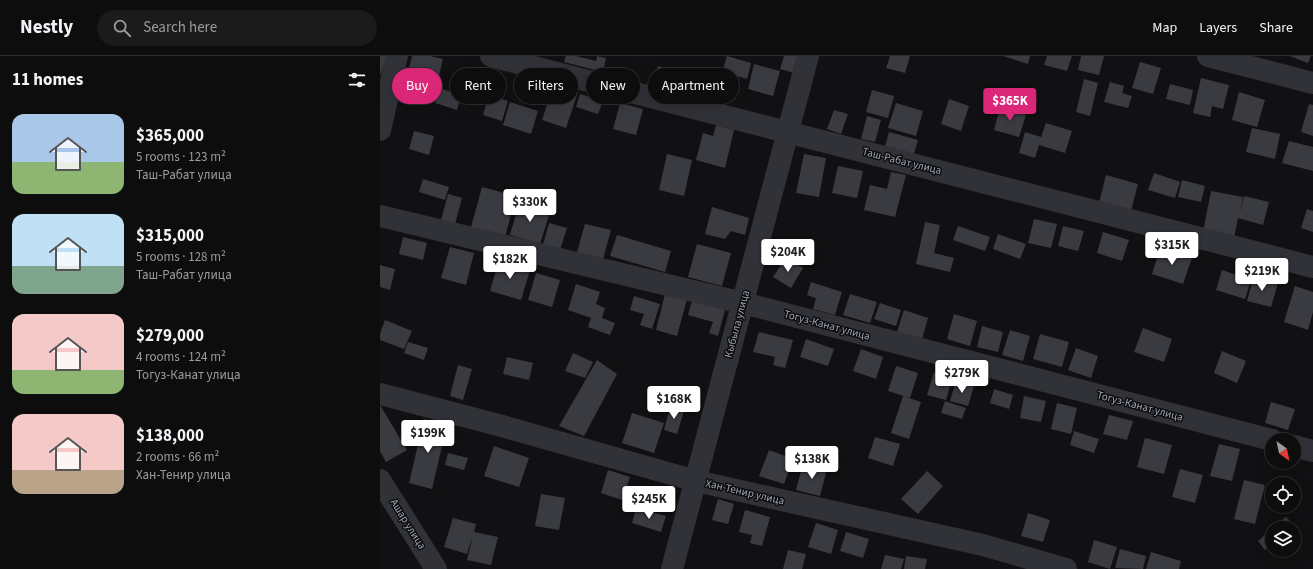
<!DOCTYPE html>
<meta charset="utf-8">
<style>
:root{--surface:#0d0d0e;--page:#1b1b1c;--text:#f1f3f6;--muted:#9a9c9e;--line:#2d2d2e;--accent:#db2777}
body{margin:0;font-family:"Source Sans 3",sans-serif;background:var(--page);color:var(--text);height:100vh;display:flex;flex-direction:column;font-size:15px;white-space:nowrap}
*{box-sizing:border-box;margin:0}
p{font-size:13px;color:var(--muted)}
.icon{flex:none;width:22px;height:22px;fill:none;stroke:currentColor;stroke-width:2;stroke-linecap:round;stroke-linejoin:round}
.map{position:relative;flex:1;overflow:hidden}
.details{display:flex;flex-direction:column;background:var(--surface);width:380px}
.details>*{flex:none}
.hud{position:absolute;left:12px;top:12px;width:380px;height:36px;display:flex;gap:8px}
.needle{width:26px;rotate:147deg}
.tools{position:absolute;left:885px;top:377px;display:grid;gap:8px}
.tools a{display:grid;place-items:center;width:36px;height:36px;border-radius:50%;background:var(--surface);box-shadow:0 4px 16px #0002,0 0 0 1px var(--line);font-size:20px}
.price{position:absolute;translate:-50% -34px;padding:0 9px;border-radius:4px;background:#fff;color:#222;font-size:13px;line-height:26px;filter:drop-shadow(0 1px 2px #0008)}
.price::after{content:'';position:absolute;left:50%;top:24px;width:12px;height:9px;margin-left:-6px;background:inherit;clip-path:polygon(0 0,100% 0,50% 100%)}
.price.selected{background:var(--accent);color:#fff}
ul{padding:0;list-style:none}
li{display:flex;align-items:center;gap:12px;height:100px;padding:0 12px}
li span{display:grid;place-items:center;flex:none;width:112px;height:80px;border-radius:12px;color:#555}
li>.icon{margin-inline-start:auto}
span .icon{width:48px;height:48px;fill:#fffc;stroke-width:1}
li b{font-size:17px}
h2{display:flex;justify-content:space-between;align-items:center;height:48px;padding:0 12px;font-size:17px}
.pill{padding:0 14px;border-radius:18px;background:var(--surface);box-shadow:0 4px 16px #0002,0 0 0 1px var(--line);font-size:14px;line-height:36px}
.pill.selected{background:var(--accent);color:#fff}
header{display:flex;align-items:center;gap:24px;box-sizing:border-box;height:56px;padding:0 20px;background:var(--surface);border-bottom:1px solid var(--line)}
header strong{font-size:19px}
nav{display:flex;gap:22px;margin-inline-start:auto;font-size:14px}
.search{width:280px;height:36px;background:var(--page);display:flex;align-items:center;gap:10px;box-sizing:border-box;padding:0 14px;border-radius:22px;color:var(--muted);font-size:15px}
main{display:flex;flex:1;min-height:0}
.map>svg:first-child{display:block}
</style>
<header>
<strong>Nestly</strong>
<div class="search"><svg class="icon" aria-label="search" viewBox="0 0 24 24"><circle cx="10" cy="10" r="6"/><path d="M15 15l6 6"/></svg>Search here</div>
<nav><a>Map</a><a>Layers</a><a>Share</a></nav>
</header>
<main>
<section class="details">
<h2>11 homes<svg class="icon" aria-label="filters" viewBox="0 0 24 24"><path d="M4 7h16M4 17h16"/><circle cx="9" cy="7" r="2"/><circle cx="15" cy="17" r="2"/></svg></h2>
<ul>
<li><span style="background:linear-gradient(#a9c7e8 60%,#8fb573 0)"><svg class="icon" aria-label="home" viewBox="0 0 24 24"><path d="M3 11l9-7 9 7M6 9v11h12V9"/></svg></span><div><b>$365,000</b><p>5 rooms · 123 m²</p><p>Таш-Рабат улица</p></div></li>
<li><span style="background:linear-gradient(#bfe0f5 65%,#7fa58c 0)"><svg class="icon" aria-label="home" viewBox="0 0 24 24"><path d="M3 11l9-7 9 7M6 9v11h12V9"/></svg></span><div><b>$315,000</b><p>5 rooms · 128 m²</p><p>Таш-Рабат улица</p></div></li>
<li><span style="background:linear-gradient(#f6c9c9 70%,#8fb573 0)"><svg class="icon" aria-label="home" viewBox="0 0 24 24"><path d="M3 11l9-7 9 7M6 9v11h12V9"/></svg></span><div><b>$279,000</b><p>4 rooms · 124 m²</p><p>Тогуз-Канат улица</p></div></li>
<li><span style="background:linear-gradient(#f6c9c9 70%,#b9a48a 0)"><svg class="icon" aria-label="home" viewBox="0 0 24 24"><path d="M3 11l9-7 9 7M6 9v11h12V9"/></svg></span><div><b>$138,000</b><p>2 rooms · 66 m²</p><p>Хан-Тенир улица</p></div></li>
</ul>
</section>
<div class="map">
<svg width="933" height="513" viewBox="0 0 933 513">
<rect width="100%" height="100%" fill="#111113"/>
<path fill="#3a3b41" d="M0,0h7l-7,20z
M32,0h18l13,3 -6,25 -30,-7z
M186,0h10l20,5 1,-5 9,2 -3,14 -39,-10z
M347,0l24,7 -4,16 -25,-7z
M404,0h15l-5,17 -14,-4z
M510,0h20l-5,17 -19,-5z
M623,0h27l-2,8z
M667,0h25l-5,15 -23,-6z
M701,0h23l-5,19 -21,-5z
M910,0h21l-3,7z
M760,6l21,6 -8,26 -21,-6z
M374,8l26,7 -7,25 -25,-7z
M278,10l20,7 -5,15 -20,-7z
M821,22l28,7 -6,24 -11,-3 -2,11 -17,-4z
M704,23l14,4 -8,33 -14,-4z
M730,26l14,4 -2,7 10,3 -4,12 -24,-6z
M174,28l24,8 -12,36 -24,-8z
M790,28l23,6 -3,15 -24,-6z
M59,32l22,7 -4,15 -22,-7z
M492,34l22,6 -6,22 -22,-6z
M859,36l26,8 -8,27 -25,-7z
M200,38l23,7 -5,13 -22,-7z
M109,39l19,6 -6,20 -19,-6z
M569,43l20,7 -8,25 -20,-7z
M130,46l28,9 -7,23 -28,-9z
M240,47l23,6 -7,26 -23,-6z
M516,47l27,8 -7,25 -28,-8z
M929,48l4,1v31l-12,-4z
M620,52l26,7 -7,22 -25,-7z
M454,54l14,4 -7,20 -14,-5z
M487,60l14,4 -6,22 -14,-3z
M666,67l26,8 -7,22 -26,-8 -4,13 -16,-5 6,-21 16,5z
M336,69l18,5 -9,38 -29,-8 7,-27 10,3z
M872,72l28,6 -5,25 -29,-7z
M34,75l20,5 -5,19 -20,-6z
M509,76l29,8 -4,14 -29,-8z
M909,85l24,6v24l-31,-8z
M287,98l25,6 -8,36 -25,-6z
M424,98l22,4 -7,39 -23,-4z
M458,110l25,5 -6,27 -25,-5z
M511,116l15,3 -11,42 -31,-7 6,-25 17,4z
M774,117l26,9 -5,16 -27,-8z
M726,119l32,9 -7,27 -32,-8z
M43,123l26,8 -4,13 -26,-8z
M802,124l23,6 -4,16 -23,-5z
M102,131l34,9 -11,41 -34,-10z
M831,135l32,6 -4,18 5,-19 25,6 -6,23 -25,-7 -4,20 -31,-6z
M68,138l14,4 -7,26 -14,-4z
M139,147l31,9 -10,32 -30,-9z
M332,151l37,11 -4,17 -14,-4 -6,8 -20,-5z
M927,153l6,2v21l-12,-4z
M654,163l23,5 -6,24 -23,-5z
M545,166l15,3 -6,28 20,5 -4,14 -34,-8z
M169,167l18,5 -8,25 -17,-5z
M205,168l26,6 -8,29 -26,-7z
M578,170l32,11 -5,14 -32,-11z
M683,170l21,5 -6,20 -20,-5z
M723,176l26,8 -7,21 -25,-8z
M618,178l28,10 -6,15 -27,-10z
M237,179l54,16 -6,21 -55,-16z
M23,181l24,6 -4,17 -24,-6z
M317,188l34,9 -9,33 -34,-9z
M70,191l24,6 -8,32 -25,-7z
M780,192l32,10 -9,26 -31,-10z
M406,201l17,11 -12,20 -18,-11z
M119,204l31,10 -9,30 -31,-9z
M0,209l15,4 -5,21 -10,-3z
M842,214l29,10 -6,19 -29,-9z
M156,217l24,7 -8,27 -24,-7z
M874,220l24,7 -7,24 -24,-6z
M431,226l31,10 -7,23 -22,-6 3,-11 -9,-3z
M196,228l24,8 -4,12 9,4 -3,10 13,5 -5,12 -22,-8 3,-9 -23,-8z
M915,230l18,6v20l-5,18 -24,-8z
M285,238l22,5 -10,37 -21,-6z
M470,238l27,8 -7,21 -27,-8z
M254,240l26,8 -8,25 -12,-4 4,-11 -14,-4z
M312,245l33,9 -7,26 -9,-3 4,-11 -25,-7z
M500,247l21,7 -5,16 -22,-7z
M524,254l24,8 -6,21 -25,-7z
M574,258l23,7 -7,25 -23,-7z
M5,264l27,11 -8,18 -24,-9v-6z
M602,270l21,6 -5,20 -21,-5z
M763,272l29,11 -8,23 -30,-10z
M630,274l20,6 -7,25 -21,-6z
M379,276l34,8 -8,28 -12,-3 2,-8 -22,-5z
M660,278l29,8 -7,25 -29,-8z
M426,283l28,10 -6,17 -28,-9z
M28,286l20,6 -4,12 -20,-7z
M696,292l22,8 -7,22 -23,-8z
M481,293l22,8 -7,22 -23,-8z
M842,295l24,10 -9,22 -23,-10z
M193,297l20,9 -8,16 -20,-7z
M127,301l26,6 -4,17 -26,-6z
M217,304l20,14 -33,62 -25,-10z
M78,309l14,4 -9,31 -13,-4z
M516,310l22,7 -8,25 -22,-7z
M554,316l18,6 -6,22 -19,-5z
M576,325l18,5 -6,20 -18,-5z
M614,333l19,6 -4,14 -19,-6z
M523,340l18,6 -12,37 -18,-6z
M644,340l22,5 -5,21 -21,-4z
M565,345l21,7 -4,11 -21,-6z
M891,346l24,7 -7,21 -23,-7z
M677,347l20,5 -6,26 -20,-5z
M0,349l27,45 -21,12 -6,-11z
M290,351l14,4 -7,23 -13,-4z
M252,357l32,10 -10,30 -32,-10z
M729,359l24,6 -6,19 -24,-6z
M44,363l23,6 -15,64 -23,-6z
M694,375l25,8 -5,14 -24,-8z
M495,381l25,7 -7,22 -25,-8z
M765,382l27,7 -8,29 -27,-7z
M839,388l21,5 -8,32 -22,-5z
M114,390l35,12 -10,29 -35,-11z
M389,394l24,9 -9,25 -25,-8z
M68,397l20,5 -4,12 -19,-5z
M423,407l24,6 -7,27 -24,-6z
M800,413l23,6 -8,28 -23,-6z
M228,414l22,7 -8,23 -21,-7z
M547,415l16,15 -25,28 -17,-15z
M864,424l21,5 -10,39 -21,-5z
M161,438l24,4 -6,32 -24,-4z
M338,443l16,5 -6,20 -16,-4z
M256,452l30,8 -5,16 -29,-9z
M365,454l25,7 -8,29 -12,-3 2,-8 -13,-3z
M648,457l22,7 -7,22 -22,-6z
M906,461l8,9 -3,2h-18z
M73,462l23,6 -2,8 24,5 -7,28 -24,-5 6,-25 -6,19 -23,-7z
M436,467l22,7 -7,24 -23,-7z
M892,473v15l-7,6 -7,-9z
M466,476l23,7 -6,19 -23,-7z
M714,484l23,7 -7,22 -22,-7z
M740,493l26,7 -3,13 -28,-1z
M408,494l18,4 -4,15h-19z
M771,496l30,9 -2,8h-33z
M505,499l19,4 -3,10h-20z
M526,500l21,3 -2,10h-21z"/>
<g fill="none" stroke-linecap="round" stroke-linejoin="round">
<path stroke="#313238" stroke-width="22" d="M111,0l822,211
M828,0l105,27
M0,74l17,-74
M0,160l363,87 529,137
M0,338l122,32 194,55 287,64 83,24
M914,390l19,5
M0,424l56,89
M292,513l136,-513"/>
</g>
<g text-anchor="middle" dominant-baseline="central" stroke-width="3" stroke-linejoin="round" paint-order="stroke">
<g font-size="11" fill="#a1a6b5" stroke="#0c0c0e">
<text transform="translate(522 105) rotate(14)">Таш-Рабат улица</text>
<text transform="translate(357 268) rotate(-75)">Кыбыла улица</text>
<text transform="translate(447 269) rotate(15)">Тогуз-Канат улица</text>
<text transform="translate(760 350) rotate(15)">Тогуз-Канат улица</text>
<text transform="translate(365 436) rotate(13)">Хан-Тенир улица</text>
<text transform="translate(28 468) rotate(58)">Ашар улица</text>
</g>
</g>
</svg>
<div class="tools">
<a><svg class="needle" viewBox="-14 -14 28 28"><path d="M0-13l5 13h-10z" fill="#e53935"/><path d="M0 13l5-13h-10z" fill="#9a9c9e"/></svg></a>
<a><svg class="icon" aria-label="locate" viewBox="0 0 24 24"><circle cx="12" cy="12" r="6"/><path d="M12 2v4M12 18v4M2 12h4M18 12h4"/></svg></a>
<a><svg class="icon" aria-label="layers" viewBox="0 0 24 24"><path d="M12 4l9 5-9 5-9-5zM3 14l9 5 9-5"/></svg></a>
</div>
<b class="price selected" style="left:630px;top:66px">$365K</b>
<b class="price" style="left:150px;top:167px">$330K</b>
<b class="price" style="left:792px;top:210px">$315K</b>
<b class="price" style="left:408px;top:217px">$204K</b>
<b class="price" style="left:130px;top:224px">$182K</b>
<b class="price" style="left:882px;top:236px">$219K</b>
<b class="price" style="left:582px;top:338px">$279K</b>
<b class="price" style="left:294px;top:364px">$168K</b>
<b class="price" style="left:48px;top:398px">$199K</b>
<b class="price" style="left:432px;top:424px">$138K</b>
<b class="price" style="left:269px;top:464px">$245K</b>
<div class="hud">
<a class="pill selected">Buy</a>
<a class="pill">Rent</a>
<a class="pill">Filters</a>
<a class="pill">New</a>
<a class="pill">Apartment</a>
</div>
</div>
</main>
